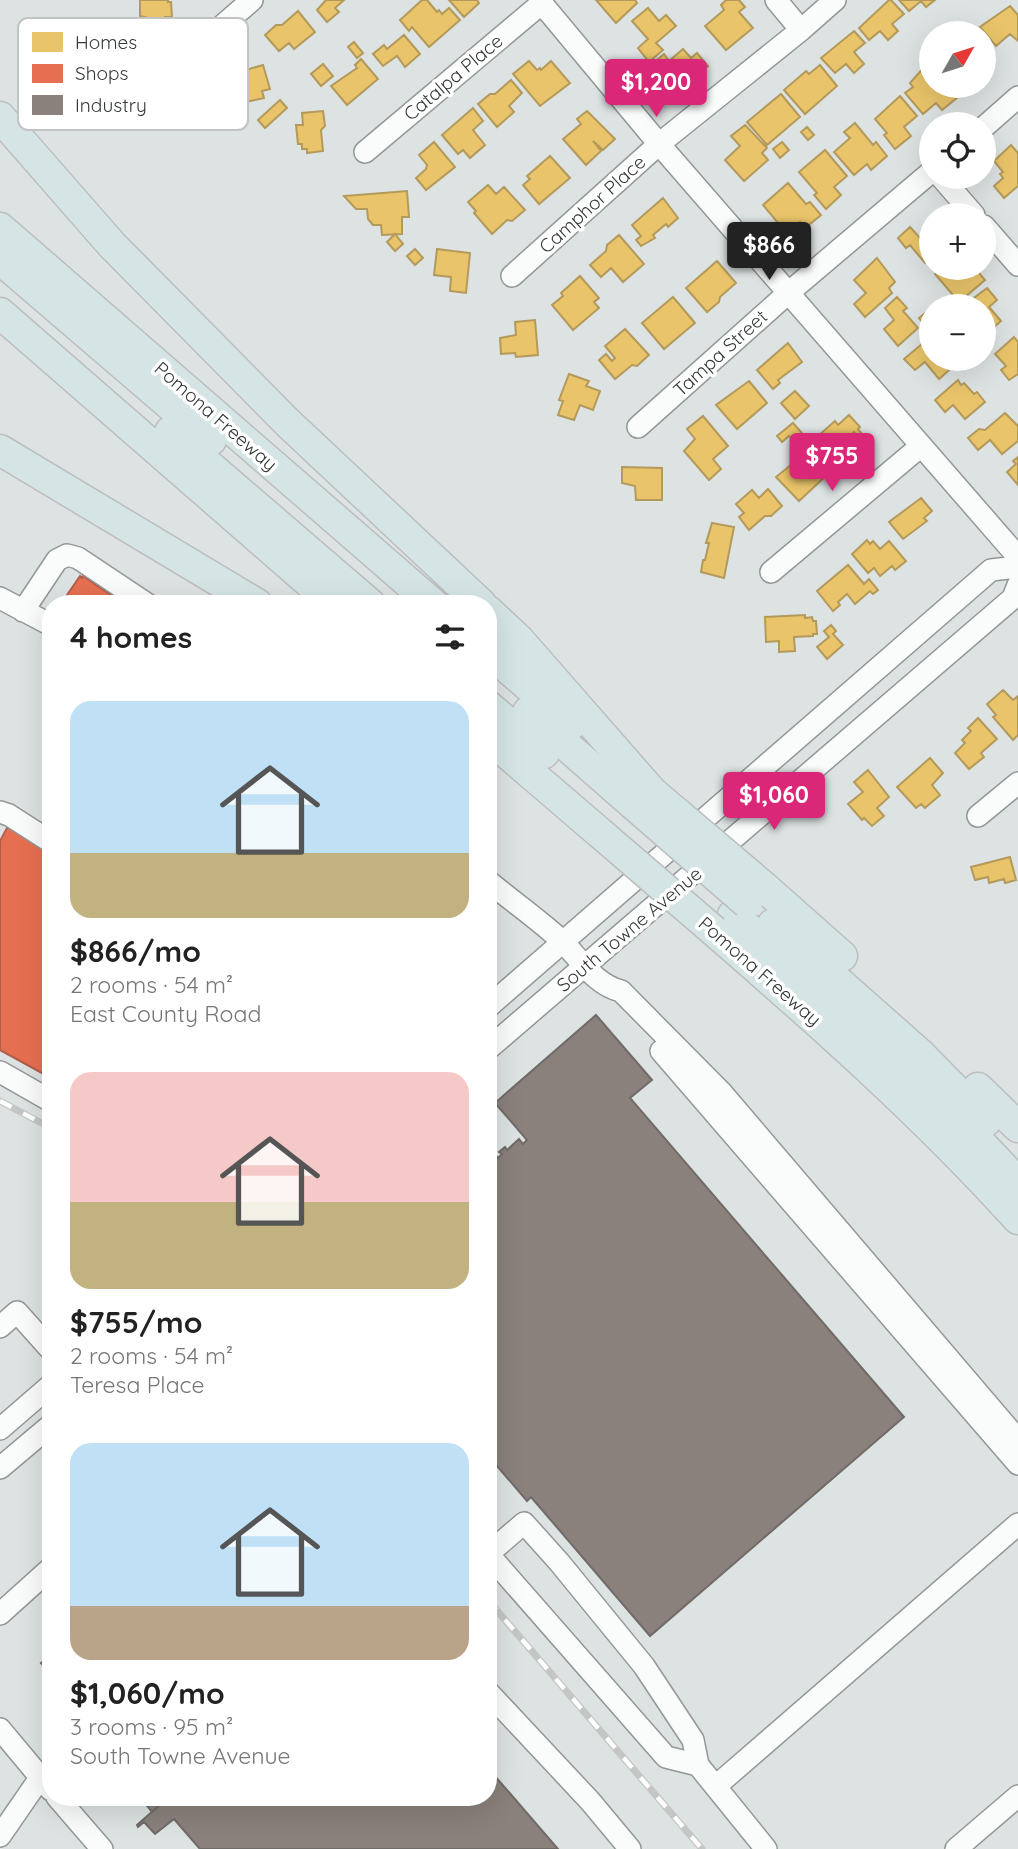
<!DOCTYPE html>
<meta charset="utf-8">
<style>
:root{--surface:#fff;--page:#f6f6f6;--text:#222;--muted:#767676;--accent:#db2777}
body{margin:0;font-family:Quicksand,sans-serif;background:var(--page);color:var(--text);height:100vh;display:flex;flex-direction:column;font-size:26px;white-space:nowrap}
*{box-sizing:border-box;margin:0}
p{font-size:23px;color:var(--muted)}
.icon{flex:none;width:38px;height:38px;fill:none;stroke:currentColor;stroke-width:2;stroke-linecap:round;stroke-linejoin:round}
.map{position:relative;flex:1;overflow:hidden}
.drawer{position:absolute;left:42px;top:595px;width:455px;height:1211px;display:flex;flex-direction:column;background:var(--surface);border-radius:28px;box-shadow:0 7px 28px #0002}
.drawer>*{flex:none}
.needle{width:46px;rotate:51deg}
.tools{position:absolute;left:919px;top:21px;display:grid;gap:14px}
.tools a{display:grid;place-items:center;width:77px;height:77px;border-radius:50%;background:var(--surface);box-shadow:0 7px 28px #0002;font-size:35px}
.price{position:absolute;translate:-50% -60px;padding:0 16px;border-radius:7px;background:var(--accent);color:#fff;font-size:23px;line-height:46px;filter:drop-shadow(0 2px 4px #0008)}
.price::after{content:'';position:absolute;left:50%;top:42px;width:21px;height:16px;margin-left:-10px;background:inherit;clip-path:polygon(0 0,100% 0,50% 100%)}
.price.current{background:#222;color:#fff}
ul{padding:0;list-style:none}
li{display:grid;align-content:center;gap:14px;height:371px;padding:0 28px}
li span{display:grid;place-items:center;height:217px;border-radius:21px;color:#555}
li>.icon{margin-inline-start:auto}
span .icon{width:126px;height:126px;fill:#fffc;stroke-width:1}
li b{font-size:30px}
h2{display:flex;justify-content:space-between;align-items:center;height:84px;padding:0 28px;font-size:30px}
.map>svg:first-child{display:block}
</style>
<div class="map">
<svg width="1018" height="1849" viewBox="0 0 1018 1849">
<rect width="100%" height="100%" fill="#dde2e2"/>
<path fill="#e9c46a" stroke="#b39a5b" stroke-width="2" d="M140,0h28v2h3l1,15h-7v13h-16v-12l-9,-2z
M326,0h18l-9,8 4,4 -12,10 -10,-12z
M422,0h5l10,12 2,-2 3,4 7,-6 11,12 -31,27 -17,-20 -3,4 -9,-11z
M449,0h28l2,3 -15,14z
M596,0h39l2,3 -21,20z
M726,0h13l6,7 -6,5 14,16 -27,22 -21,-24 19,-16 -3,-5z
M889,0h2l13,14 -12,10 6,7 -10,9 -8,-9 -11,9 -10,-12z
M899,0h36l-9,7 -5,-6 -12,10z
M1010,6l8,9v26l-8,-7 -14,12 -16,-19z
M648,8l11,13 7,-6 10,11 -20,17 7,7 -14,12 -11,-14 10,-9 -16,-18z
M298,11l17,21 -21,17 -5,-6 -10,8 -14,-16 11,-10h6z
M854,31l11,12 -11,9 10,12 -10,9 -8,-9 -11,9 -14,-15z
M404,35l16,19 -15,13 -8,-11 -14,10 -10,-12 11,-9 3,4z
M354,42l9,11 -6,5 -9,-11z
M683,49l8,9 6,-5 11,13 -22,18 -14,-16 -9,9 -11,-13 12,-10 5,7z
M361,59l17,20 -31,26 -16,-19 26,-18 -2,-3z
M529,61l8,9 3,-2 1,2 10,-9 19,22 -30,23 -27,-32z
M323,64l10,12 -12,10 -10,-12z
M263,65l7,24 -8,2 2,7 -18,4 -1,-4 -13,4 -7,-26z
M820,65l17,21 -32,28 -21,-24 22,-19 3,3z
M925,66l6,7v13h18l9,11 -16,13 -6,-7 -13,11 -18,-21 8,-6 -3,-4z
M511,80l11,13 -13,13 5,6 -17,15 -19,-23 12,-10h5z
M781,94l19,23 -33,28 -20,-23z
M900,96l17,20 -13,11 7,9 -16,13 -11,-14 3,-2 -12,-14z
M280,100l7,8 -22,20 -7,-8z
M473,108l10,13 -10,9 12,15 -15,13 -7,-8 -5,4 -16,-19z
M323,111l2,15 -4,4 2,21 -16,2v-4h-5v-5h-4l-2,-19h7l-1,-12z
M587,111l28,28 -12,11 -10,-9 8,10 -15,14 -23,-26 18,-15 -4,-5z
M855,123l18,22 3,-3 11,14 -16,14 -4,-6 -13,11 -20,-23 16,-14 -6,-6z
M745,125l22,23 -5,5 6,7 -24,21 -19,-21 15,-14 -9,-10z
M807,127l7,8 -6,5 -7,-8z
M434,142l21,25 -29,23 -10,-12 10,-9 1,-4 -8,-10z
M782,142l7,8 -9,8 -7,-9z
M1011,145l7,8v33l-14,12 -10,-12 9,-8 -3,-4 3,-2 -9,-11z
M825,150l22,26 -13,11 7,8 -15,14 -12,-14 3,-2 -18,-21z
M550,156l20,22 -31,26 -16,-19 7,-6 -3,-3z
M788,183l18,21 4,-2 11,13 -16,13 -5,-6 -13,12 -24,-29z
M488,185l8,9 8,-7 21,23 -13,11 -5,-1 -15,14 -18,-21 2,-2 -8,-9z
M407,191l2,26h-7v17l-20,1 -1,-10h-8l-5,-6 -1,-10h-11l-12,-13z
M663,198l15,20 -10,9 -2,-3 -13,11 2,3 -14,8 -5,-6 5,-4 -9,-11z
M910,227l10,11 11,-9v34l-2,-3 -4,3 -15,-18 -4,3 -8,-10z
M395,234l8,10 -8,7 -8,-9z
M619,235l25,29 -21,18 -12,-14 -10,9 -11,-12 16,-14 1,-6z
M415,249l8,9 -8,7 -8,-9z
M437,249l33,4 -4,40 -16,-2 1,-14 -17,-2z
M877,258l18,24 -6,6 3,5 -27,24 -11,-13 12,-11 -12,-13z
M717,261l19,22 -16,14 -1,5 -12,10 -21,-24z
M942,268h15l8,10 11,-9 9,11 -26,22 -24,-28z
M580,276l19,22 -5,4 5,6 -26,22 -21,-25 11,-9 -2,-3z
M987,288l10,12 -8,7 12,14 -17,15v-30h-21z
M673,297l22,26 -31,26 -22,-26z
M897,297l10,11 -4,3 15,17 -20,18 -14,-17 10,-9 -9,-12z
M930,309l1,19 -2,1 -10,-11z
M535,320l3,35 -22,2 -1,-4 -14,1 -1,-16 16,-3 -1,-13z
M625,329l24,26 -12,11 -5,-1 -17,14 -16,-19 7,-6 6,7 3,-3 -10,-12z
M1014,337l4,5v32l-9,6 -8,-10 5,-4 -11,-12z
M929,338l2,2v19h20l5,5 -17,15 -14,-17 -10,8 -11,-11z
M788,343l14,19 -24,18 2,3 -7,6 -16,-19z
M569,374l20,7 -3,5 14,5 -7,19 -13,-5 -6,15 -16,-5 5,-14 -4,-1z
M958,380l3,5 3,-2 10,11 3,-2 8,10 -20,17 -12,-14 -8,7 -10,-12z
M749,381l18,22 -30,26 -21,-24z
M795,391l14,15 -14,13 -14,-16z
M1005,413l13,13v15l-16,13 -12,-14 -12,10 -10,-12 11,-9 6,1z
M849,415l11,12 -2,2 4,5 -4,3 -4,-5 -4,4 -1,4 8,9 -15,14 -24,-27 17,-15 3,4z
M703,416l25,30 -15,13 8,10 -12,11 -25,-29 11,-12 -8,-10z
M793,423l15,17 -9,8 -10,-12 -7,6 -5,-6z
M808,451l21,22 -30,28 -23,-24z
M1018,457v28l-11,-13 9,-8 -3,-3z
M622,467l40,1v32h-26l-1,-14 -13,-3z
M768,489l14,17 -11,10h-6l-16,14 -10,-13 5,-4 -8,-9 16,-14 7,8z
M921,498l11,13 -8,7 3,3 -24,18 -14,-17z
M712,523l22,4 -10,51 -23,-6 2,-12h2l4,-17h-3z
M867,540l3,4 3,-3 7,8 9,-8 17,20 -11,9 -3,-4 -12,10 -6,-8 -6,5 -16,-19z
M848,565l16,19 5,-5 9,11 -5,4 -3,-3 -15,13 -8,-10 -9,8 2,3 -7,6 -16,-20z
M805,615v3l7,-1 1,4h3l1,13h-4v2l-19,1 1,14 -16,1v-11l-13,1 -1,-25z
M831,625l5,6 -3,3 10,11 -16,14 -10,-12 12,-10 -5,-6z
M1003,690l10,10 5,-4v39l-5,5 -20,-23 3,-2 -9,-11z
M978,718l19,21 -16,14 3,4 -15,12 -14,-16 10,-10 -3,-3 9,-9 -3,-3z
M930,758l13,15 -11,12 8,10 -15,13 -4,-4 -5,4 -19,-21z
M868,770l21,27 -12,11 7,8 -12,10 -8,-8 -2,2 -14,-16 15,-12 -9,-10z
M1010,857l6,23 -11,3 -1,-4 -15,4 -1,-6 -13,3 -4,-13z"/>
<path fill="#e76f51" stroke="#b25f4a" stroke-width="2" d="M80,576l2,2 1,-2 41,28h-58l3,-5 -2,-4z
M8,826l43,24v5l-6,12 6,3v208l-51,-28v-209z"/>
<path fill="#8a817c" stroke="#706b68" stroke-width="2" d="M596,1015l56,65 -22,18 274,319 -254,219 -119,-139 -4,4 -36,-42 4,-3 -7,-8v-301l10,11 4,-4 -3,-2 6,-5 2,3 12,-11 4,5 4,-4 -32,-37z
M51,1654v20l-10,-11z
M488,1768l70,81h-358l-26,-30 -19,15 -11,-12 -6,5 -1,-2 32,-28h319z
M150,1797h19l-17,15 -8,-10z"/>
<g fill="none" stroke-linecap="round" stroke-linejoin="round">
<g stroke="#939797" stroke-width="24">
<path id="minor" d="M539,0l120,144 359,413
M776,0l25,30
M208,38l44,-38
M984,127l34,-30
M365,152l177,-149
M941,177l33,38
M984,226l34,39
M512,276l147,-132 142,-114 34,-30
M638,427l149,-133 144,-122
M771,572l150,-126
M0,598l51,27
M23,611l34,-51 10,-5 11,3 69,46
M0,812l9,3 42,27
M978,816l40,-33
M488,881c25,21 53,40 76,62 17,18 32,42 57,48l101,102 296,347
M488,1007l503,-437 27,-3
M488,1049l525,-451 5,-13
M661,1051l357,413
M0,1072l51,29
M0,1327l17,-15 34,38
M0,1429l51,-44
M0,1468l51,-43
M488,1554l36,-31 35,39 85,104 49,74 5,25 68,84
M489,1555l177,202 32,8
M0,1614l51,-46
M488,1692l102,109 40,48
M0,1729l51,61
M716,1786l302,-262
M57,1797l45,52
M0,1836l40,-58
M956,1849l62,-53"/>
</g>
<g stroke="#bcbebe" stroke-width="33">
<path id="highway" d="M0,117l112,128 176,178 193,181
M0,228l433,376
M0,259l211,181
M0,313l334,291
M170,432l200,172
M0,450l257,154
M488,611l31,29 133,152
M488,651l84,73
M488,706l56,47
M528,712l105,92
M488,737l112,96
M764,887l78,69
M733,915c97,86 197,172 285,268
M773,924l147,130 66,67
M714,931c106,92 210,184 304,288
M978,1088l40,39"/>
</g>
<use href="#minor" stroke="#fafbfb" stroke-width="21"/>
<use href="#highway" stroke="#d5e5e5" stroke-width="30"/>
<g stroke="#c4c5c5" stroke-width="7">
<path id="rail" d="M0,1101l51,27
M488,1600l214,249"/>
</g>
<use href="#rail" stroke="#fff" stroke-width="4.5" stroke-dasharray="13" stroke-linecap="butt"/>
<g stroke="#bcbebe" stroke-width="33" stroke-linecap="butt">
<path id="highway-bridge" d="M652,792l112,95
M633,804l114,99
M600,833l114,98"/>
</g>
<use href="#highway-bridge" stroke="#d5e5e5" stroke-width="30"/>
</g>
<g text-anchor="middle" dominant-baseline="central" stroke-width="7" stroke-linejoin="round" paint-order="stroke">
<g font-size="19" fill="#353939" stroke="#fff">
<text transform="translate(453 77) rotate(-40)">Catalpa Place</text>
<text transform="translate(592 204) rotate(-42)">Camphor Place</text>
<text transform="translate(720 353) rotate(-42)">Tampa Street</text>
<text transform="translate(216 416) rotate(41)">Pomona Freeway</text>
<text transform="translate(629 929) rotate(-40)">South Towne Avenue</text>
<text transform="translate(760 971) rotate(41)">Pomona Freeway</text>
</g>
</g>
<rect x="18" y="18" width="230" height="112" rx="10" fill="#fff" stroke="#c2c4c4" stroke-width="2"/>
<rect x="32" y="32" width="31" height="20" fill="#e9c46a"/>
<rect x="32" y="64" width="31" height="19" fill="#e76f51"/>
<rect x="32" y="95" width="31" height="20" fill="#8a817c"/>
<g font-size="19" fill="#353939">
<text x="75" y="49">Homes</text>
<text x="75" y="80">Shops</text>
<text x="75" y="112">Industry</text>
</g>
</svg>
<div class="tools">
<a><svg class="needle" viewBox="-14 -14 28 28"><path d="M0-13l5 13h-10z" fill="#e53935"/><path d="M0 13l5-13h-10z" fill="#767676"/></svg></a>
<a><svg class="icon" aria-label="locate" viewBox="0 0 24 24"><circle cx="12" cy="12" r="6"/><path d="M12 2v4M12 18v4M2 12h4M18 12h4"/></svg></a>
<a>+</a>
<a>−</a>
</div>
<b class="price" style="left:656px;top:119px">$1,200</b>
<b class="price current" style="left:769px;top:282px">$866</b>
<b class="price" style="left:832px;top:493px">$755</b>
<b class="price" style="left:774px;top:832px">$1,060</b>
<section class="drawer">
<h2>4 homes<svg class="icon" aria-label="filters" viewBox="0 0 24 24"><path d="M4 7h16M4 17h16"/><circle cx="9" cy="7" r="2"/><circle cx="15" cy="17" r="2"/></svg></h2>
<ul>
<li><span style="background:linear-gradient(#bfe0f5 70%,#c2b280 0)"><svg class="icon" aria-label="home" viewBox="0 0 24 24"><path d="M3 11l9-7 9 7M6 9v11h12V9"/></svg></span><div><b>$866/mo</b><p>2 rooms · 54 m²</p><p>East County Road</p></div></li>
<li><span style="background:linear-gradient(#f6c9c9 60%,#c2b280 0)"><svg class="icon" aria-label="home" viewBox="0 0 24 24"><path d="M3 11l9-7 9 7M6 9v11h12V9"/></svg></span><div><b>$755/mo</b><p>2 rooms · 54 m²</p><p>Teresa Place</p></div></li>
<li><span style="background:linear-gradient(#bfe0f5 75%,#b9a48a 0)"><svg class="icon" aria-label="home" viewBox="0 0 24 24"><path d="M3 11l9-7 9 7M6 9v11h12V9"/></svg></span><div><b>$1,060/mo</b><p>3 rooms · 95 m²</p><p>South Towne Avenue</p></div></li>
</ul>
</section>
</div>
